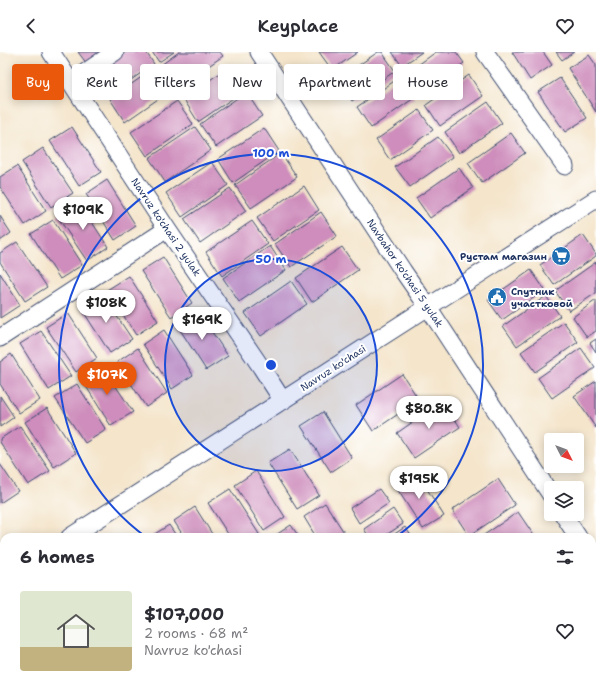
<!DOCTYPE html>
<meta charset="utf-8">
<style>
:root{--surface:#fff;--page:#f7f7f7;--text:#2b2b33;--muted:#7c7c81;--line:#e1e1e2;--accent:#ea580c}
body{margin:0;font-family:"Shantell Sans",sans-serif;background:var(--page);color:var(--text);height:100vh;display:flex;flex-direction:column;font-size:15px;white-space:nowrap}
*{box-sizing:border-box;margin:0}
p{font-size:13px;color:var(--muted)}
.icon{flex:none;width:22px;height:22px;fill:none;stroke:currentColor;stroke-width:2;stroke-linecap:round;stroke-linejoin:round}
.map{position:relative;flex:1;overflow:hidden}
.drawer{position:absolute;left:0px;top:481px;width:596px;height:156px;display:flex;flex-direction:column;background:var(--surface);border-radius:12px 12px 0 0;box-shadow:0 2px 10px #0003}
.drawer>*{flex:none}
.top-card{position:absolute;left:12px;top:12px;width:572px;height:36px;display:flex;gap:8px}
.needle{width:26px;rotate:132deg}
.tools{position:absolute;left:544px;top:381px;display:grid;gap:8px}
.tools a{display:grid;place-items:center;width:40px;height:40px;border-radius:4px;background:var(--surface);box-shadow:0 2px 10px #0003;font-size:20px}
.price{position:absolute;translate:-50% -34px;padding:0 9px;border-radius:14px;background:#fff;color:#222;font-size:13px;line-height:26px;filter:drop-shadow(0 1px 2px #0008)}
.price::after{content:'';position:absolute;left:50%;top:24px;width:12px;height:9px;margin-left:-6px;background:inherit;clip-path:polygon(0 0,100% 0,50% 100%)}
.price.selected{background:var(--accent);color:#fff}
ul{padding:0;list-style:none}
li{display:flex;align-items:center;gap:12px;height:100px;padding:0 20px}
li+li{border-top:1px solid var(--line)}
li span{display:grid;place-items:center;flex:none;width:112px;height:80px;border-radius:4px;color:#555}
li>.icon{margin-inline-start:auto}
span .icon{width:48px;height:48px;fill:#fffc;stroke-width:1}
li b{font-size:17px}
h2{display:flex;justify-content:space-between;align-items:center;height:48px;padding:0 20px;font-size:17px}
.tag{padding:0 14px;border-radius:4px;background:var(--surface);box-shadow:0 2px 10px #0003;font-size:14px;line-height:36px}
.tag.selected{background:var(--accent);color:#fff}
header{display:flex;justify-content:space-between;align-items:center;height:52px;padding:0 20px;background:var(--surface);font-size:18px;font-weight:600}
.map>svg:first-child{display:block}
</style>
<header><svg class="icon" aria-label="back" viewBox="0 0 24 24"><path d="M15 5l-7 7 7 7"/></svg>Keyplace<svg class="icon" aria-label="heart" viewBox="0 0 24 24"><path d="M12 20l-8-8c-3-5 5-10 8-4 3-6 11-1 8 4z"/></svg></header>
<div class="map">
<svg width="596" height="637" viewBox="0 0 596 637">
<rect width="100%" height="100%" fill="#fff"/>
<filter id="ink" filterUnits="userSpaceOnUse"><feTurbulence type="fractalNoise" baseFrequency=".025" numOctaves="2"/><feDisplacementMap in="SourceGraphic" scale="8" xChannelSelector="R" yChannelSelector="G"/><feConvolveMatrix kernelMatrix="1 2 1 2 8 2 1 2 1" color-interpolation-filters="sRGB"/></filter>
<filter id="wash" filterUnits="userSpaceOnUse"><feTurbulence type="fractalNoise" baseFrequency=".012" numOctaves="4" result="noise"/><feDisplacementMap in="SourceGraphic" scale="16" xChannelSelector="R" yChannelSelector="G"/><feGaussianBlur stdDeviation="0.9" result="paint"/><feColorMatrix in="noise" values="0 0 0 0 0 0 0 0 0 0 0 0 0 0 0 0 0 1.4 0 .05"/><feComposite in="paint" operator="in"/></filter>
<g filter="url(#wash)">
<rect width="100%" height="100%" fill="#f4e5cb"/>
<g id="blocks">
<path fill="#ce8dbc" d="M78,0h27l-18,12z
M123,0h23l8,12 -46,32 -16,-23z
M152,0h22l-15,10z
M179,0h41l3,4 -46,32 -16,-23z
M319,0h39l-26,18z
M378,0h4l13,19 -43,30 -15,-21z
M392,0h30l-20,14z
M436,0h20l8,11 -43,30 -14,-20z
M512,0h31l9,13 -22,15z
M556,0h18l-12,8z
M589,3l7,10v47l-28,-44z
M156,15l15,23 -46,32 -15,-23z
M229,15l16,23 -47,32 -15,-24z
M469,23l14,21 -43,30 -14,-21z
M400,25l14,21 -43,30 -14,-21z
M560,26l27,40 -22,14 -27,-40z
M246,40l16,24 -46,31 -16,-23z
M177,49l16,23 -46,32 -16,-24z
M488,50l14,21 -43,30 -14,-21z
M419,58l14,20 -43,30 -14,-20z
M72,75l29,45 -22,14 -29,-45z
M195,75l16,23 -46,32 -16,-24z
M264,76l15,23 -46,32 -15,-24z
M511,81l14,20 -43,30 -14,-20z
M438,85l15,20 -43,30 -15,-20z
M43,96l30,45 -22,14 -29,-45z
M281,101l16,24 -46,31 -16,-23z
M212,110l16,23 -46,32 -16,-24z
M17,114l29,45 -21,14 -25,-38v-10z
M459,116l14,20 -43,30 -14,-20z
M107,128l29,46 -21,14 -29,-46z
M304,134l15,24 -46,31 -16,-23z
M230,136l16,23 -46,32 -16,-24z
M79,150l29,45 -21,14 -30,-45z
M321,160l16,24 -46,31 -16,-23z
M0,164l11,17 -11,8z
M53,168l29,45 -22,14 -29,-45z
M252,169l16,23 -46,32 -16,-24z
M583,183l13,19v2l-42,29 -14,-20z
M17,190l30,45 -22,14 -25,-39v-9z
M270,194l16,24 -47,32 -16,-24z
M342,195l16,23 -46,32 -16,-24z
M163,205l29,46 -21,14 -30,-46z
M596,210v31l-27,18 -14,-20z
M531,218l14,20 -43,30 -14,-20z
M0,221l20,32 -20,13z
M129,224l29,45 -22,14 -29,-45z
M291,229l16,23 -46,32 -16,-23z
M102,242l30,45 -22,14 -29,-45z
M546,244l14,20 -43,30 -14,-20z
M596,248v31l-9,6 -14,-20z
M198,259l30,45 -22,14 -29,-45z
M68,261l29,45 -21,14 -30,-45z
M564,270l14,20 -43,30 -14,-20z
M164,278l29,45 -21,14 -29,-45z
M41,279l30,45 -22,14 -29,-46z
M596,287v13l-6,-9z
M138,296l29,45 -21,14 -29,-45z
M581,296l14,20 -43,30 -14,-20z
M11,302l29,46 -21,13 -19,-29v-22z
M103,315l30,45 -22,14 -29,-46z
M402,322l17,26 -46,31 -17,-26z
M596,329v47l-22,-32z
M77,332l29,46 -21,13 -30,-45z
M0,344l14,21 -14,10z
M443,349l17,26 -46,31 -17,-25z
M47,356l29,45 -22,14 -29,-45z
M323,360l29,46 -21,14 -30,-46z
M20,374l30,45 -22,14 -28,-43v-3z
M290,397l29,46 -22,14 -29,-46z
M0,412l18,27 -18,12z
M415,418l29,46 -21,13 -29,-45z
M256,419l29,46 -21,14 -29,-46z
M498,427l17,26 -46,31 -17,-26z
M230,437l29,45 -4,3h-25l-22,-34z
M379,437l10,14 -30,20 -9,-15z
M325,451l22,34h-31l-12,-20z
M195,455l19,30h-30l-10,-16z
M393,457l10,15 -20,13h-14l-5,-8z
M518,460l17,25h-54z
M169,473l8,12h-27z
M291,473l8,12h-26z
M405,475l7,10h-22z
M4,578v19l-4,-6v-11z
M596,584v36l-4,-7v-26z
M0,602l4,6v25h15l-6,4h-13z
M592,625l4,6v6h-27l-2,-4h25z
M38,633h21l2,4h-30z
M76,633h31l2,4h-30z
M114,633h21l-6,4h-12z
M212,633h17l2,4h-25z
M243,633h31l2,4h-30z
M281,633h22l-6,4h-13z
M325,633h30l3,4h-31z
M363,633h30l3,4h-31z
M413,633h18l-6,4h-9z
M522,633h27l2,4h-30l-2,-2z"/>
</g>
</g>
<g filter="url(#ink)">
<use href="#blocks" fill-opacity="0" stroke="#3c4a6e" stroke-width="1"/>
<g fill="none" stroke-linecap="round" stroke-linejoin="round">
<g stroke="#3c4a6e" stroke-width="19">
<path id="minor" d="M51,0l116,177 94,138 22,34
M259,0l144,219 25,36 123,188
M485,0l80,114
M71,30l44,-30
M0,286l167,-109
M563,462l15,23
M70,485l358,-230 168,-108
M592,506l4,6
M0,530l4,-3
M592,546l4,-2
M173,637l6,-4
M459,637l6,-4"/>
</g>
<use href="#minor" stroke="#fff" stroke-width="17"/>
</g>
</g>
<circle cx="271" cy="313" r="106" fill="#1d4ed8" fill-opacity=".12"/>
<g fill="none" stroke="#1d4ed8" stroke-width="2">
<circle cx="271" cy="313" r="106"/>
<path d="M146 485A212 212 0 1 1 396 485"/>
</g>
<defs>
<g id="supermarket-disc" transform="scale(1)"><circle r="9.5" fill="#1f6fb2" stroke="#fff"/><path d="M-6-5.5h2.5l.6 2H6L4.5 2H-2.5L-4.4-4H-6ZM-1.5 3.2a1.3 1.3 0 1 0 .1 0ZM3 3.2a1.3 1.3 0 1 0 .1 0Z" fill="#fff"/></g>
<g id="civic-disc" transform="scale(1)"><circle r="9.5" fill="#1f6fb2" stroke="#fff"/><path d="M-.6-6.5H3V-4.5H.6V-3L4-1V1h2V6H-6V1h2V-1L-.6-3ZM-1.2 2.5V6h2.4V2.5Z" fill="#fff"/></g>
</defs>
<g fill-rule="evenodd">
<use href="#supermarket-disc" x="561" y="204"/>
<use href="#civic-disc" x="497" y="245"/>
</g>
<g text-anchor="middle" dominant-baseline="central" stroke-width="4" stroke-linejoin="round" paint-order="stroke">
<g font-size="10" fill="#1b2f5e" stroke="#fff">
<text transform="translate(166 175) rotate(56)">Navruz ko'chasi 2 yulak</text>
<text transform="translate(405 221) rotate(56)">Navbahor ko'chasi 5 yulak</text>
<text transform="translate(333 316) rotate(-33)">Navruz ko'chasi</text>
</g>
<g font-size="10" font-weight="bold" fill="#1b2f5e" stroke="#fff" text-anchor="end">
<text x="547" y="204">Рустам магазин</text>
<text x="511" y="239" text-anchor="start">Спутник<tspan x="511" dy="12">участковой</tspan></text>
</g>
</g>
<circle cx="271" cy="313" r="6" fill="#1d4ed8" stroke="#fff" stroke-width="2"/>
<g font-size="12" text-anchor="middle" font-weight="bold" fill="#1d4ed8" stroke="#fff" stroke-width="4" stroke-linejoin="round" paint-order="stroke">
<text x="271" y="105">100 m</text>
<text x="271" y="211">50 m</text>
</g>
</svg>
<div class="tools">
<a><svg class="needle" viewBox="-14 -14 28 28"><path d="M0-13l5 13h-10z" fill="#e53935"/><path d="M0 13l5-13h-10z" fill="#7c7c81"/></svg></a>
<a><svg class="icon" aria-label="layers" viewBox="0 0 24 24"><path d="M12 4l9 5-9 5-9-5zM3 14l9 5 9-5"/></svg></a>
</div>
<b class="price" style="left:83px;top:179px">$109K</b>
<b class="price" style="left:106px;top:272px">$108K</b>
<b class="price" style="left:202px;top:289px">$169K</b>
<b class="price selected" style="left:107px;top:344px">$107K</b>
<b class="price" style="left:429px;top:378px">$80.8K</b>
<b class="price" style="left:419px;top:448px">$195K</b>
<div class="top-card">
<a class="tag selected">Buy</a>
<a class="tag">Rent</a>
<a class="tag">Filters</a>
<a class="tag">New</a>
<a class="tag">Apartment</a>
<a class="tag">House</a>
</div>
<section class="drawer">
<h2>6 homes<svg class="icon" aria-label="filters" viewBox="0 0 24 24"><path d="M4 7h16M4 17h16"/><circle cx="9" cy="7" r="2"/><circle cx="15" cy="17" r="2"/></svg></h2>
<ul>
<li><span style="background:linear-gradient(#dfe7d0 70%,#c2b280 0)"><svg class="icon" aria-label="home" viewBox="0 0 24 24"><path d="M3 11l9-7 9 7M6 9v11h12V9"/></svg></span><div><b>$107,000</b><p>2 rooms · 68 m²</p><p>Navruz ko'chasi</p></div><svg class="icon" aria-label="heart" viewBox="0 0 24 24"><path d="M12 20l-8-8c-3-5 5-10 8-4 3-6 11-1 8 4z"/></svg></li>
</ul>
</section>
</div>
